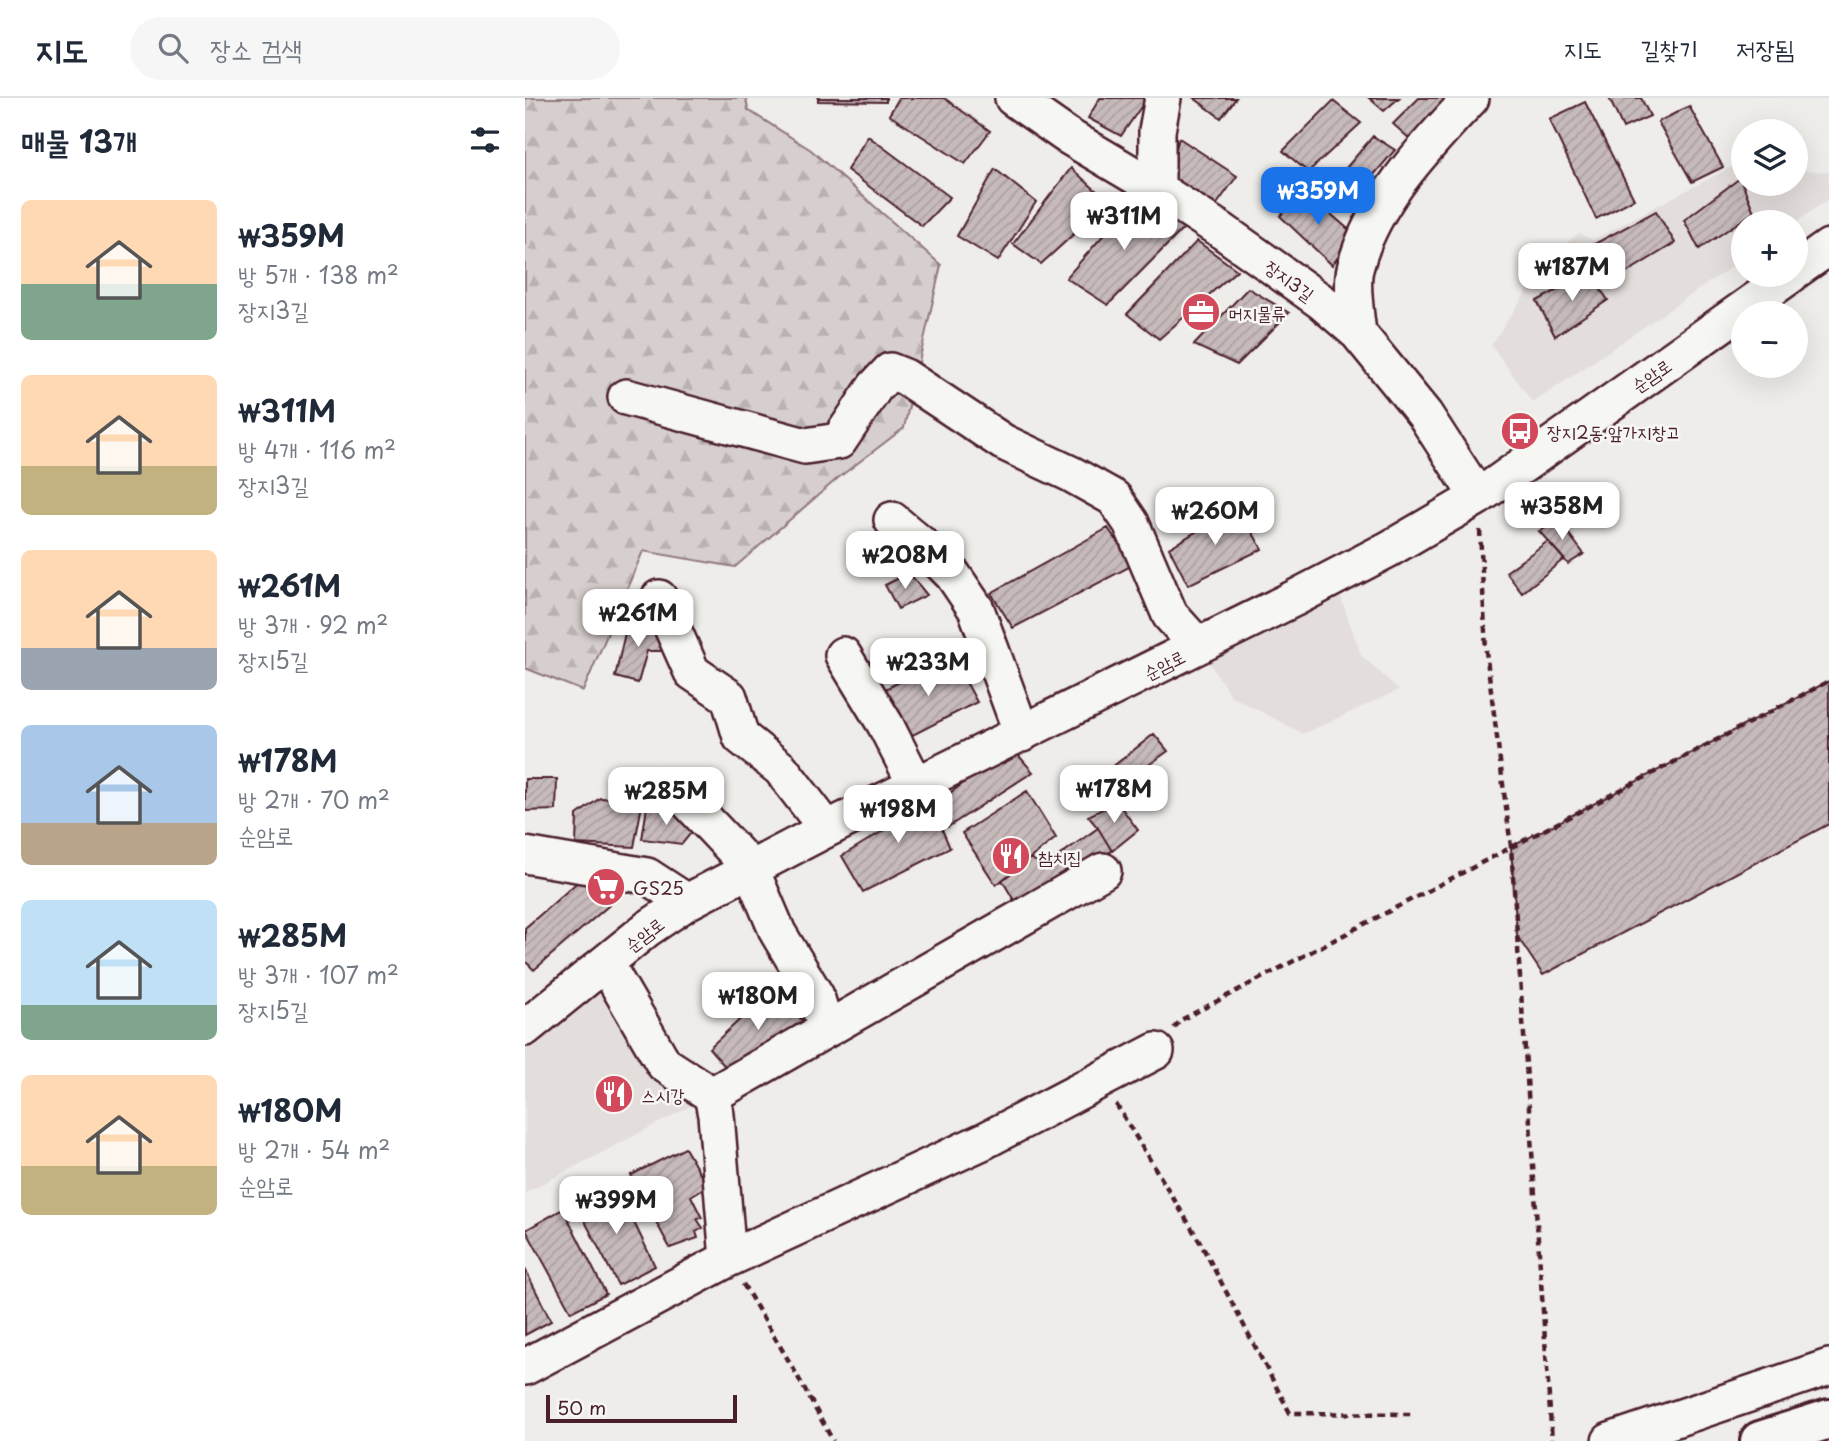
<!DOCTYPE html>
<html lang="ko">
<meta charset="utf-8">
<style>
:root{--surface:#fff;--page:#f6f6f7;--text:#1f2937;--muted:#747a83;--line:#e0e1e3;--accent:#1a73e8}
body{margin:0;font-family:"Playpen Sans","Poor Story",sans-serif;background:var(--page);color:var(--text);height:100vh;display:flex;flex-direction:column;font-size:26px;white-space:nowrap}
*{box-sizing:border-box;margin:0}
p{font-size:23px;color:var(--muted)}
.icon{flex:none;width:38px;height:38px;fill:none;stroke:currentColor;stroke-width:2;stroke-linecap:round;stroke-linejoin:round}
.map{position:relative;flex:1;overflow:hidden}
.side{display:flex;flex-direction:column;background:var(--surface);width:525px}
.side>*{flex:none}
.fabs{position:absolute;left:1206px;top:21px;display:grid;gap:14px}
.fabs a{display:grid;place-items:center;width:77px;height:77px;border-radius:50%;background:var(--surface);box-shadow:0 7px 28px #0002;font-size:35px}
.scale{position:absolute;left:21px;bottom:18px;width:191px;box-sizing:border-box;padding-left:7px;border:4px solid #4a1f2b;border-top:0;font-size:19px;line-height:24px;white-space:nowrap;color:#4a1f2b;-webkit-text-stroke:5px #f6f6f2;paint-order:stroke}
.price{position:absolute;translate:-50% -60px;padding:0 16px;border-radius:14px;background:#fff;color:#222;font-size:23px;line-height:46px;filter:drop-shadow(0 2px 4px #0008)}
.price::after{content:'';position:absolute;left:50%;top:42px;width:21px;height:16px;margin-left:-10px;background:inherit;clip-path:polygon(0 0,100% 0,50% 100%)}
.price.selected{background:var(--accent);color:#fff}
ul{padding:0;list-style:none}
li{display:flex;align-items:center;gap:21px;height:175px;padding:0 21px}
li span{display:grid;place-items:center;flex:none;width:196px;height:140px;border-radius:10px;color:#555}
li>.icon{margin-inline-start:auto}
span .icon{width:84px;height:84px;fill:#fffc;stroke-width:1}
li b{font-size:30px}
h2{display:flex;justify-content:space-between;align-items:center;height:84px;padding:0 21px;font-size:30px}
header{display:flex;align-items:center;gap:42px;box-sizing:border-box;height:98px;padding:0 35px;background:var(--surface);border-bottom:2px solid var(--line)}
header strong{font-size:33px}
nav{display:flex;gap:38px;margin-inline-start:auto;font-size:24px}
.search{width:490px;height:63px;background:var(--page);display:flex;align-items:center;gap:18px;box-sizing:border-box;padding:0 24px;border-radius:38px;color:var(--muted);font-size:26px}
main{display:flex;flex:1;min-height:0}
.map>svg:first-child{display:block}
</style>
<header>
<strong>지도</strong>
<div class="search"><svg class="icon" aria-label="search" viewBox="0 0 24 24"><circle cx="10" cy="10" r="6"/><path d="M15 15l6 6"/></svg>장소 검색</div>
<nav><a>지도</a><a>길찾기</a><a>저장됨</a></nav>
</header>
<main>
<section class="side">
<h2>매물 13개<svg class="icon" aria-label="filters" viewBox="0 0 24 24"><path d="M4 7h16M4 17h16"/><circle cx="9" cy="7" r="2"/><circle cx="15" cy="17" r="2"/></svg></h2>
<ul>
<li><span style="background:linear-gradient(#ffd9b3 60%,#7fa58c 0)"><svg class="icon" aria-label="home" viewBox="0 0 24 24"><path d="M3 11l9-7 9 7M6 9v11h12V9"/></svg></span><div><b>₩359M</b><p>방 5개 · 138 m²</p><p>장지3길</p></div></li>
<li><span style="background:linear-gradient(#ffd9b3 65%,#c2b280 0)"><svg class="icon" aria-label="home" viewBox="0 0 24 24"><path d="M3 11l9-7 9 7M6 9v11h12V9"/></svg></span><div><b>₩311M</b><p>방 4개 · 116 m²</p><p>장지3길</p></div></li>
<li><span style="background:linear-gradient(#ffd9b3 70%,#9aa5b1 0)"><svg class="icon" aria-label="home" viewBox="0 0 24 24"><path d="M3 11l9-7 9 7M6 9v11h12V9"/></svg></span><div><b>₩261M</b><p>방 3개 · 92 m²</p><p>장지5길</p></div></li>
<li><span style="background:linear-gradient(#a9c7e8 70%,#b9a48a 0)"><svg class="icon" aria-label="home" viewBox="0 0 24 24"><path d="M3 11l9-7 9 7M6 9v11h12V9"/></svg></span><div><b>₩178M</b><p>방 2개 · 70 m²</p><p>순암로</p></div></li>
<li><span style="background:linear-gradient(#bfe0f5 75%,#7fa58c 0)"><svg class="icon" aria-label="home" viewBox="0 0 24 24"><path d="M3 11l9-7 9 7M6 9v11h12V9"/></svg></span><div><b>₩285M</b><p>방 3개 · 107 m²</p><p>장지5길</p></div></li>
<li><span style="background:linear-gradient(#ffd9b3 65%,#c2b280 0)"><svg class="icon" aria-label="home" viewBox="0 0 24 24"><path d="M3 11l9-7 9 7M6 9v11h12V9"/></svg></span><div><b>₩180M</b><p>방 2개 · 54 m²</p><p>순암로</p></div></li>
</ul>
</section>
<div class="map">
<svg width="1304" height="1343" viewBox="0 0 1304 1343">
<defs>
<pattern id="forest-firs" width="22" height="20" patternUnits="userSpaceOnUse" patternTransform="scale(1.75)"><rect width="22" height="20" fill="#d7cfce"/><path d="M5 1l3.5 6h-7zM16 11l3.5 6h-7z" fill="#bab1b1"/></pattern>
<pattern id="building-hatch" width="6" height="6" patternUnits="userSpaceOnUse" patternTransform="scale(1.75)"><rect width="6" height="6" fill="#c6babb"/><path d="M-1 1l2-2M0 6l6-6M5 7l2-2" fill="none" stroke="#ac9fa1"/></pattern>
</defs>
<rect width="100%" height="100%" fill="#efedea"/>
<filter id="ink" filterUnits="userSpaceOnUse"><feTurbulence type="fractalNoise" baseFrequency=".0143" numOctaves="2"/><feDisplacementMap in="SourceGraphic" scale="14" xChannelSelector="R" yChannelSelector="G"/><feConvolveMatrix kernelMatrix="1 2 1 2 8 2 1 2 1" color-interpolation-filters="sRGB"/></filter>
<g filter="url(#ink)">
<path fill="#e3dedc" d="M1208,68l10,1v17h52l1,-14 33,2v27l-33,23h-53v37l-210,144 -42,-58 60,-90 28,-22 13,7z
M809,480l27,77 38,35 -96,44 -72,-38 -33,-50z
M81,866l106,131 -187,98v-162z"/>
<path fill="url(#forest-firs)" stroke="#90777c" stroke-width="2" d="M0,0h221l2,12 63,40 130,115 -37,163 -66,50 -103,89 -92,-16 -60,140 -58,-23z"/>
<path fill="url(#building-hatch)" stroke="#4a1f2b" stroke-width="2" d="M293,0h68v4l-68,-1z
M374,0h45l46,33 -25,33 -76,-49z
M575,0h47l-26,38 -33,-18z
M669,0h42l-15,20z
M844,0h30l-15,13z
M894,0h38l-45,43 -19,-17z
M1084,0h32l9,18 -27,12z
M808,3l28,22 -53,49 -25,-21z
M1060,4l49,97 -38,20 -47,-100z
M1164,8l34,61 -31,15 -34,-60z
M343,38l82,61 -28,29 -75,-56z
M848,38l22,14 -50,59 -21,-15z
M654,40l58,38 -22,31 -47,-30z
M546,70l38,34 -68,62 -28,-20z
M470,71l41,33 -38,59 -41,-25z
M1215,80l14,34 -55,37 -15,-29z
M778,92l52,45 -23,30 -52,-49z
M609,102l52,26 -78,79 -42,-27z
M1131,113l19,32 -67,41 -25,-34z
M672,143l40,29 -78,69 -32,-25z
M1064,175l19,27 -53,36 -18,-35z
M723,190l41,25 -52,52 -43,-20z
M713,409l24,42 -74,36 -19,-37z
M1034,423l25,33 -16,10 -29,-33z
M583,430l25,37 -120,63 -22,-35z
M1023,443l16,18 -42,34 -16,-21z
M384,475l18,22 -29,14 -13,-24z
M114,523l20,7 7,23h-19l-9,32 -23,-6 12,-53z
M427,558l25,46 -74,38 -24,-48z
M1304,583v143l-286,151 -26,-39 -6,-89z
M629,636l14,17 -59,43 -3,5 -14,-16z
M487,650l21,24 -85,55 -16,-21z
M0,681h32l-1,31 -31,1z
M502,693l29,47 -60,47 -34,-52z
M75,700l43,2 -9,47 -58,-3 1,-29z
M404,701l21,49 -87,44 -21,-36 52,-32 -2,-22z
M592,704l21,28 -26,21 -14,-23 -10,-12z
M122,709l25,3 23,18 -13,16 -40,-5z
M573,730l14,23 -97,51 -13,-22 29,-22 12,9z
M64,774l33,22 -88,76 -9,-9v-33z
M247,892l38,38 -81,43 -20,-23z
M160,1050l22,38 -16,10 11,22 -5,1 6,9 -7,4 2,6 -28,10 -39,-73z
M92,1089l38,79 -37,19 -41,-79z
M38,1111l43,85 -35,18 -45,-82z
M0,1171l26,52 -26,14z"/>
<g fill="none" stroke-linecap="round" stroke-linejoin="round">
<g stroke="#4a1f2b" stroke-width="40">
<path id="minor" d="M488,0l53,37 91,54 64,41 101,72 36,31 67,82 53,82
M632,91v-58l6,-33
M1270,173l34,-24
M833,235c-2,-18 -7,-48 -3,-64 16,-66 71,-123 116,-171
M101,299l179,49 34,-5 36,-54 15,-16 15,6 98,65 68,32 43,24 17,25 39,92 28,31
M367,422l37,31 24,24 23,34 46,125
M134,500l33,74 37,25 12,40 40,32 46,60
M318,557l42,69 31,61
M124,687l30,7 71,75 28,66 38,63 10,33
M0,757l122,21 40,26
M81,866l58,100 48,31 4,20 12,144
M0,930l122,-99 40,-27 140,-73 468,-231 94,-49 89,-52 313,-222
M187,997l391,-224
M0,1269l203,-108 256,-118 172,-90
M1085,1343l219,-74"/>
</g>
<g stroke="#4a1f2b" stroke-width="44">
<path id="highway" d="M1235,1343l69,-22"/>
</g>
<path stroke="#4a1f2b" stroke-width="4.5" stroke-dasharray="7 5" stroke-linecap="butt" d="M955,432l6,121 25,196 41,594
M649,930l7,-8 648,-339
M591,1006l84,138 90,171 121,1
M218,1186l50,84 40,73"/>
<use href="#minor" stroke="#f6f6f2" stroke-width="35"/>
<use href="#highway" stroke="#f6f6f2" stroke-width="38"/>
</g>
</g>
<defs>
<g id="office-disc" transform="scale(2.0125)"><circle r="9.5" fill="#d1495b" stroke="#f6f6f2"/><path d="M-6-3h4V-5.5h4V-3h4V5H-6ZM-1-4.5V-3h2v-1.5ZM-6 0V1H6V0Z" fill="#fff"/></g>
<g id="bus-disc" transform="scale(2.0125)"><circle r="9.5" fill="#d1495b" stroke="#f6f6f2"/><path d="M-5-6H5V4H4V6H2V4H-2V6H-4V4H-5ZM-3.5-4V0h7V-4ZM-3.5 1.2v1.5H-2V1.2ZM2 1.2v1.5H3.5V1.2Z" fill="#fff"/></g>
<g id="restaurant-disc" transform="scale(2.0125)"><circle r="9.5" fill="#d1495b" stroke="#f6f6f2"/><path d="M-5-6h1v4h1v-4h1v4h1v-4h1v5L-1.5 .5V6h-2V.5L-5-1ZM5-6V6H3V1.5H1.5Q1.5-4 5-6Z" fill="#fff"/></g>
<g id="supermarket-disc" transform="scale(2.0125)"><circle r="9.5" fill="#d1495b" stroke="#f6f6f2"/><path d="M-6-5.5h2.5l.6 2H6L4.5 2H-2.5L-4.4-4H-6ZM-1.5 3.2a1.3 1.3 0 1 0 .1 0ZM3 3.2a1.3 1.3 0 1 0 .1 0Z" fill="#fff"/></g>
</defs>
<g fill-rule="evenodd">
<use href="#office-disc" x="676" y="214"/>
<use href="#bus-disc" x="995" y="333"/>
<use href="#restaurant-disc" x="486" y="758"/>
<use href="#supermarket-disc" x="81" y="789"/>
<use href="#restaurant-disc" x="89" y="996"/>
</g>
<g text-anchor="middle" dominant-baseline="central" stroke-width="5" stroke-linejoin="round" paint-order="stroke">
<g font-size="18" fill="#4a1f2b" stroke="#f6f6f2">
<text transform="translate(765 182) rotate(36)">장지3길</text>
<text transform="translate(1126 277) rotate(-35)">순암로</text>
<text transform="translate(639 566) rotate(-27)">순암로</text>
<text transform="translate(119 836) rotate(-38)">순암로</text>
</g>
<g font-size="18" fill="#4a1f2b" stroke="#f6f6f2" text-anchor="start">
<text x="703" y="214">머지물류</text>
<text x="1022" y="333">장지2동.앞가지창고</text>
<text x="513" y="758">참치집</text>
<text x="108" y="789">GS25</text>
<text x="116" y="996">스시강</text>
</g>
</g>
</svg>
<div class="fabs">
<a><svg class="icon" aria-label="layers" viewBox="0 0 24 24"><path d="M12 4l9 5-9 5-9-5zM3 14l9 5 9-5"/></svg></a>
<a>+</a>
<a>−</a>
</div>
<div class="scale">50 m</div>
<b class="price selected" style="left:793px;top:129px">₩359M</b>
<b class="price" style="left:599px;top:154px">₩311M</b>
<b class="price" style="left:1047px;top:205px">₩187M</b>
<b class="price" style="left:1037px;top:444px">₩358M</b>
<b class="price" style="left:690px;top:449px">₩260M</b>
<b class="price" style="left:380px;top:493px">₩208M</b>
<b class="price" style="left:113px;top:551px">₩261M</b>
<b class="price" style="left:403px;top:600px">₩233M</b>
<b class="price" style="left:589px;top:727px">₩178M</b>
<b class="price" style="left:141px;top:729px">₩285M</b>
<b class="price" style="left:373px;top:747px">₩198M</b>
<b class="price" style="left:233px;top:934px">₩180M</b>
<b class="price" style="left:91px;top:1138px">₩399M</b>
</div>
</main>
